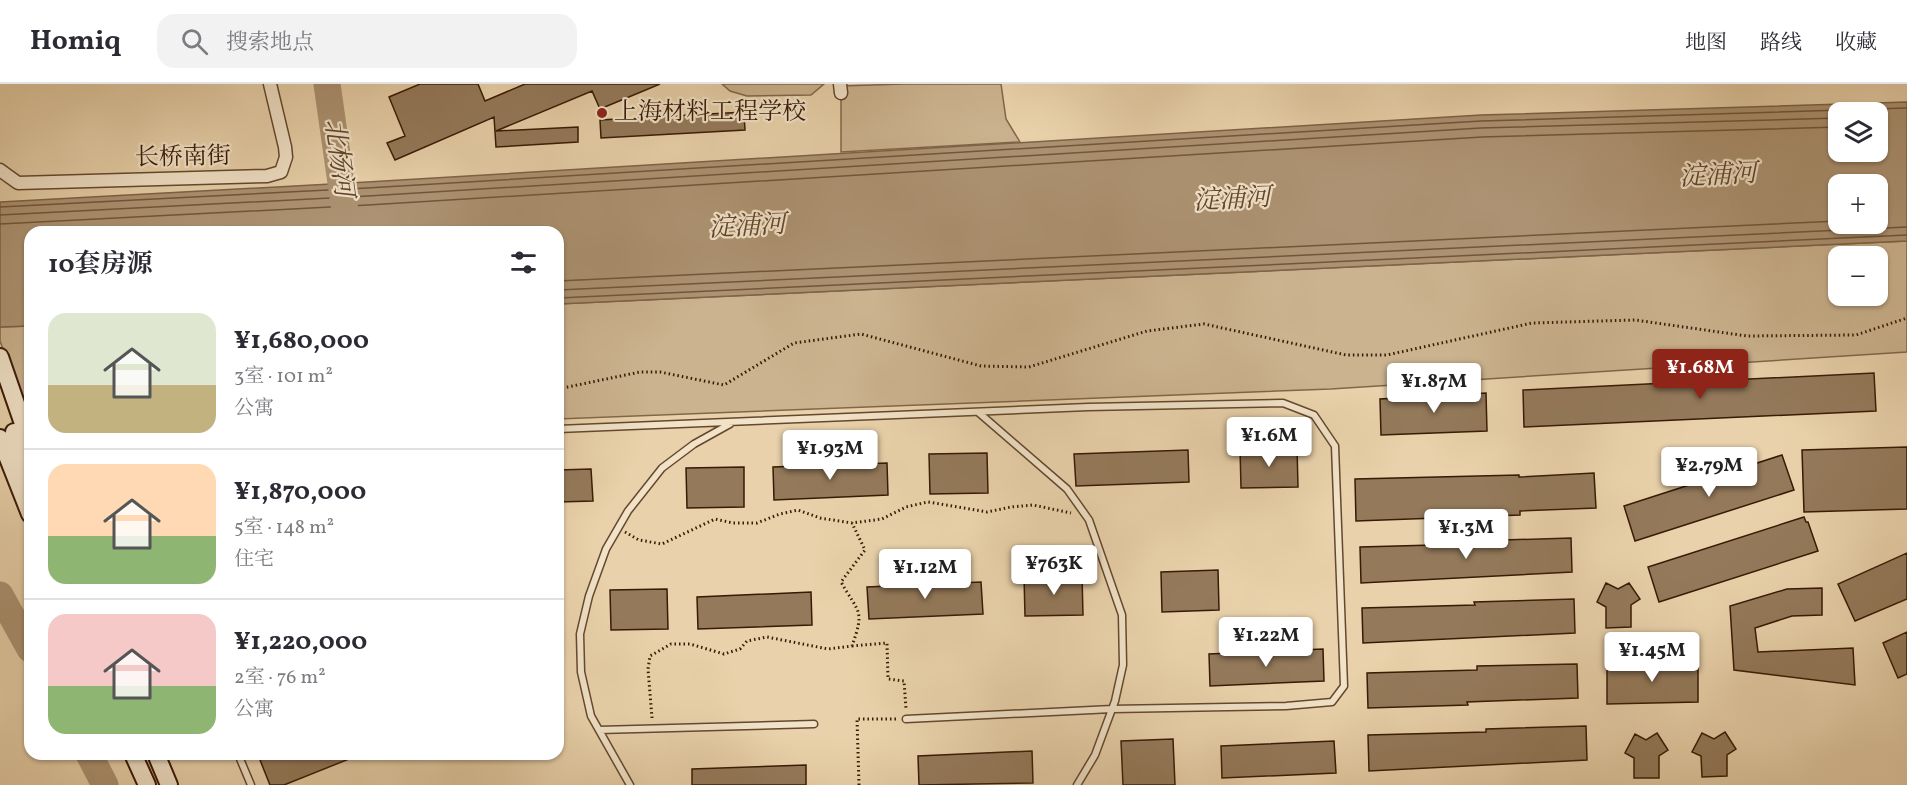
<!DOCTYPE html>
<html lang="zh">
<meta charset="utf-8">
<style>
:root{--surface:#fff;--page:#f2f2f3;--text:#2b2b33;--muted:#7c7c81;--line:#e1e1e2;--accent:#8f2418}
body{margin:0;font-family:Vollkorn,"Noto Serif SC",serif;background:var(--page);color:var(--text);height:100vh;display:flex;flex-direction:column;font-size:22px;white-space:nowrap}
*{box-sizing:border-box;margin:0}
p{font-size:20px;color:var(--muted)}
.icon{flex:none;width:33px;height:33px;fill:none;stroke:currentColor;stroke-width:2;stroke-linecap:round;stroke-linejoin:round}
.map{position:relative;flex:1;overflow:hidden}
.panel{position:absolute;left:24px;top:142px;width:540px;height:534px;display:flex;flex-direction:column;background:var(--surface);border-radius:18px;box-shadow:0 2px 4px #0004}
.panel>*{flex:none}
.tools{position:absolute;left:1828px;top:18px;display:grid;gap:12px}
.tools a{display:grid;place-items:center;width:60px;height:60px;border-radius:12px;background:var(--surface);box-shadow:0 2px 4px #0004;font-size:30px}
.price{position:absolute;translate:-50% -51px;padding:0 14px;border-radius:6px;background:#fff;color:#222;font-size:20px;line-height:39px;filter:drop-shadow(0 2px 3px #0008)}
.price::after{content:'';position:absolute;left:50%;top:36px;width:18px;height:14px;margin-left:-9px;background:inherit;clip-path:polygon(0 0,100% 0,50% 100%)}
.price.on{background:var(--accent);color:#fff}
ul{padding:0;list-style:none}
li{display:flex;align-items:center;gap:18px;height:150px;padding:0 24px}
li+li{border-top:2px solid var(--line)}
li span{display:grid;place-items:center;flex:none;width:168px;height:120px;border-radius:18px;color:#555}
li>.icon{margin-inline-start:auto}
span .icon{width:72px;height:72px;fill:#fffc;stroke-width:1}
li b{font-size:26px}
h2{display:flex;justify-content:space-between;align-items:center;height:72px;padding:0 24px;font-size:26px}
header{display:flex;align-items:center;gap:36px;box-sizing:border-box;height:84px;padding:0 30px;background:var(--surface);border-bottom:2px solid var(--line)}
header strong{font-size:28px}
nav{display:flex;gap:33px;margin-inline-start:auto;font-size:21px}
.search{width:420px;height:54px;background:var(--page);display:flex;align-items:center;gap:15px;box-sizing:border-box;padding:0 21px;border-radius:18px;color:var(--muted);font-size:22px}
.map>svg:first-child{display:block}
</style>
<header>
<strong>Homiq</strong>
<div class="search"><svg class="icon" aria-label="search" viewBox="0 0 24 24"><circle cx="10" cy="10" r="6"/><path d="M15 15l6 6"/></svg>搜索地点</div>
<nav><a>地图</a><a>路线</a><a>收藏</a></nav>
</header>
<div class="map">
<svg width="1907" height="701" viewBox="0 0 1907 701">
<rect width="100%" height="100%" fill="#e9d2ab"/>
<filter id="stains"><feTurbulence type="fractalNoise" baseFrequency=".00333" numOctaves="4"/><feColorMatrix values="0 0 0 0 .2 0 0 0 0 .09 0 0 0 0 .02 0 0 0 .5 -.17"/></filter>
<radialGradient id="worn" r=".72"><stop offset=".6" stop-color="#630" stop-opacity="0"/><stop offset="1" stop-color="#630" stop-opacity=".3"/></radialGradient>
<path fill="#cbb38f" stroke="#82664a" stroke-width="1.5" fill-rule="evenodd" d="M722,0h102l-13,11 -64,1 -17,-5z
M904,0h97l5,35 14,23 -179,10v-66z
M1907,157v111l-576,37 -773,30v-115zM1839,172h39v40h-39z
M30,242v95l-30,-80v-14z"/>
<path fill="#ad9373" stroke="#7e6347" stroke-width="1.5" fill-rule="evenodd" d="M1907,18v139l-1349,63v-72h-528v94l-30,1v-125l367,-20 1114,-67zM1839,28h39v40h-39zM1839,100h39v40h-39z"/>
<g fill="none" stroke-linecap="round" stroke-linejoin="round">
<path stroke="#72563c" stroke-width="1.5" d="M0,123l367,-19 1114,-67 426,-13
M0,131l368,-19 1113,-68 358,-10
M0,140l368,-19 1114,-68 357,-10
M558,197l1281,-60
M558,206l1349,-63
M558,214l1349,-63"/>
<path stroke="#ad9373" stroke-width="27" d="M327,0l21,148
M0,511l30,54
M89,670l16,31"/>
</g>
<path fill="#947a5b" stroke="#381a05" stroke-width="1.5" d="M420,0h58l7,17 40,-17h135l-60,25 -8,-18 -96,40 82,-4v15l-82,5 -2,-30 -99,43 -8,-17 18,-7 -16,-39z
M744,28l1,18 -144,8 -1,-18z
M1874,289l2,38 -352,16 -1,-37z
M1486,309l1,38 -106,4 -1,-36z
M1297,363l1,40 -57,1 -1,-40z
M1907,363v62l-103,3 -2,-62z
M1188,366l1,32 -113,4 -2,-32z
M987,369l1,40 -58,1 -1,-40z
M1782,371l12,35 -159,51 -11,-35z
M887,379l1,32 -114,5 -1,-33z
M744,383v40l-57,1 -1,-40z
M591,385l2,32 -35,1v-32z
M1594,389l2,35 -76,3v4l-164,6 -1,-42 164,-4v2z
M1804,433l2,5h2l10,29 -159,51 -11,-35z
M1571,454l1,34 -211,11 -1,-36 111,-3v-3z
M1907,469v46l-52,22 -17,-37z
M1218,486l1,40 -57,2 -1,-40z
M1082,491l1,40 -58,1 -1,-40z
M981,498l2,32 -114,5 -2,-32z
M1606,499l12,6 11,-6 11,16 -9,6v22l-25,1v-21l-9,-5z
M1822,504v27l-30,1 -37,12 3,24 95,-4 2,37 -121,-15 -4,-64 57,-17z
M667,505l1,40 -57,1 -1,-40z
M811,508l1,33 -114,4 -1,-32z
M1574,515l1,34 -212,10 -1,-35 113,-3 -1,-3z
M1907,548v42l-9,4 -15,-35z
M1323,565l1,32 -114,5 -1,-32z
M1698,578v40l-91,2v-40z
M1577,580l1,34 -111,4 1,3 -100,3 -1,-35 110,-3v-4z
M1586,642l1,34 -218,11 -1,-36 118,-3v-3z
M1725,648l11,17 -9,6v21l-25,1 -1,-21 -9,-4 10,-19 12,6z
M1657,649l11,17 -9,6v22h-25v-20l-9,-5 10,-19 11,6z
M1173,655l2,46h-52l-2,-44z
M1334,657l2,32 -114,5 -1,-32z
M1032,667l1,32 -114,2 -1,-29z
M274,670h85v1l-75,30h-14l-10,-25z
M806,681v20h-114v-16z"/>
<g fill="none" stroke-linecap="round" stroke-linejoin="round">
<g stroke="#64482e" stroke-width="9">
<path id="lane" d="M978,328l89,77 22,31 33,95 1,50 -8,36 -20,54 -18,30
M558,345l530,-22 195,-4 31,12 21,31 9,240 -12,16 -46,4 -174,3 -206,10
M599,646l215,-6
M238,670l13,31
M630,701l-39,-69 -10,-44 -1,-38 9,-38 17,-47 22,-38 34,-43 32,-24 36,-20"/>
</g>
<g stroke="#64482e" stroke-width="15">
<path id="street" d="M840,0l1,9
M0,86l18,13 249,-7 14,-4 5,-15 -1,-10 -15,-63"/>
</g>
<g stroke="#381a05" stroke-width="20">
<path id="secondary" d="M0,273l30,87
M14,348l16,43
M0,354l30,76
M133,670l14,31
M156,670l13,31"/>
</g>
<path stroke="#381a05" stroke-width="3" stroke-dasharray="1.5 3" stroke-linecap="butt" d="M558,305l82,-17h20l64,13 70,-42 67,-9 120,32 48,1 118,-36 57,-7 142,31h41l145,-32 103,-3 112,16 109,-1 51,-17
M625,448l14,8 23,4 53,-25 18,4h24l23,-9 18,-4 22,8 32,5 30,-4 24,-12 22,-5 59,10 24,-5 22,-2 38,8
M852,562l35,-3 1,36 16,2 2,28
M652,634l-4,-49 2,-13 21,-12h19l34,10 16,-5 7,-8 20,-4 61,12 24,-3c13,-37 7,-32 -11,-64l24,-32 -13,-27
M859,701l-2,-66h41"/>
<use href="#lane" stroke="#f1e2c8" stroke-width="6"/>
<use href="#street" stroke="#f1e2c8" stroke-width="12"/>
<use href="#secondary" stroke="#f1e2c8" stroke-width="16"/>
</g>
<circle fill="#8f2418" stroke="#f1e2c8" stroke-width="2" cx="602" cy="29" r="6"/>
<g text-anchor="middle" dominant-baseline="central" stroke-width="4.5" stroke-linejoin="round" paint-order="stroke">
<g font-size="24" fill="#381a05" stroke="#f1e2c8" text-anchor="start">
<text x="614" y="29">上海材料工程学校</text>
</g>
<g font-size="24" fill="#381a05" stroke="#f1e2c8">
<text transform="translate(183 74) rotate(-1)">长桥南街</text>
</g>
<g font-size="26" font-style="italic" fill="#61442c" stroke="#f1e2c8">
<text transform="translate(338 74) rotate(82)">北杨河</text>
<text transform="translate(1718 92) rotate(-3)">淀浦河</text>
<text transform="translate(1232 116) rotate(-3)">淀浦河</text>
<text transform="translate(747 143) rotate(-3)">淀浦河</text>
</g>
</g>
<rect width="100%" height="100%" filter="url(#stains)"/>
<rect width="100%" height="100%" fill="url(#worn)"/>
</svg>
<div class="tools">
<a><svg class="icon" aria-label="layers" viewBox="0 0 24 24"><path d="M12 4l9 5-9 5-9-5zM3 14l9 5 9-5"/></svg></a>
<a>+</a>
<a>−</a>
</div>
<b class="price on" style="left:1700px;top:316px">¥1.68M</b>
<b class="price" style="left:1434px;top:330px">¥1.87M</b>
<b class="price" style="left:1269px;top:384px">¥1.6M</b>
<b class="price" style="left:830px;top:397px">¥1.93M</b>
<b class="price" style="left:1709px;top:414px">¥2.79M</b>
<b class="price" style="left:1466px;top:476px">¥1.3M</b>
<b class="price" style="left:1054px;top:512px">¥763K</b>
<b class="price" style="left:925px;top:516px">¥1.12M</b>
<b class="price" style="left:1266px;top:584px">¥1.22M</b>
<b class="price" style="left:1652px;top:599px">¥1.45M</b>
<section class="panel">
<h2>10套房源<svg class="icon" aria-label="filters" viewBox="0 0 24 24"><path d="M4 7h16M4 17h16"/><circle cx="9" cy="7" r="2"/><circle cx="15" cy="17" r="2"/></svg></h2>
<ul>
<li><span style="background:linear-gradient(#dfe7d0 60%,#c2b280 0)"><svg class="icon" aria-label="home" viewBox="0 0 24 24"><path d="M3 11l9-7 9 7M6 9v11h12V9"/></svg></span><div><b>¥1,680,000</b><p>3室 · 101 m²</p><p>公寓</p></div></li>
<li><span style="background:linear-gradient(#ffd9b3 60%,#8fb573 0)"><svg class="icon" aria-label="home" viewBox="0 0 24 24"><path d="M3 11l9-7 9 7M6 9v11h12V9"/></svg></span><div><b>¥1,870,000</b><p>5室 · 148 m²</p><p>住宅</p></div></li>
<li><span style="background:linear-gradient(#f6c9c9 60%,#8fb573 0)"><svg class="icon" aria-label="home" viewBox="0 0 24 24"><path d="M3 11l9-7 9 7M6 9v11h12V9"/></svg></span><div><b>¥1,220,000</b><p>2室 · 76 m²</p><p>公寓</p></div></li>
</ul>
</section>
</div>
